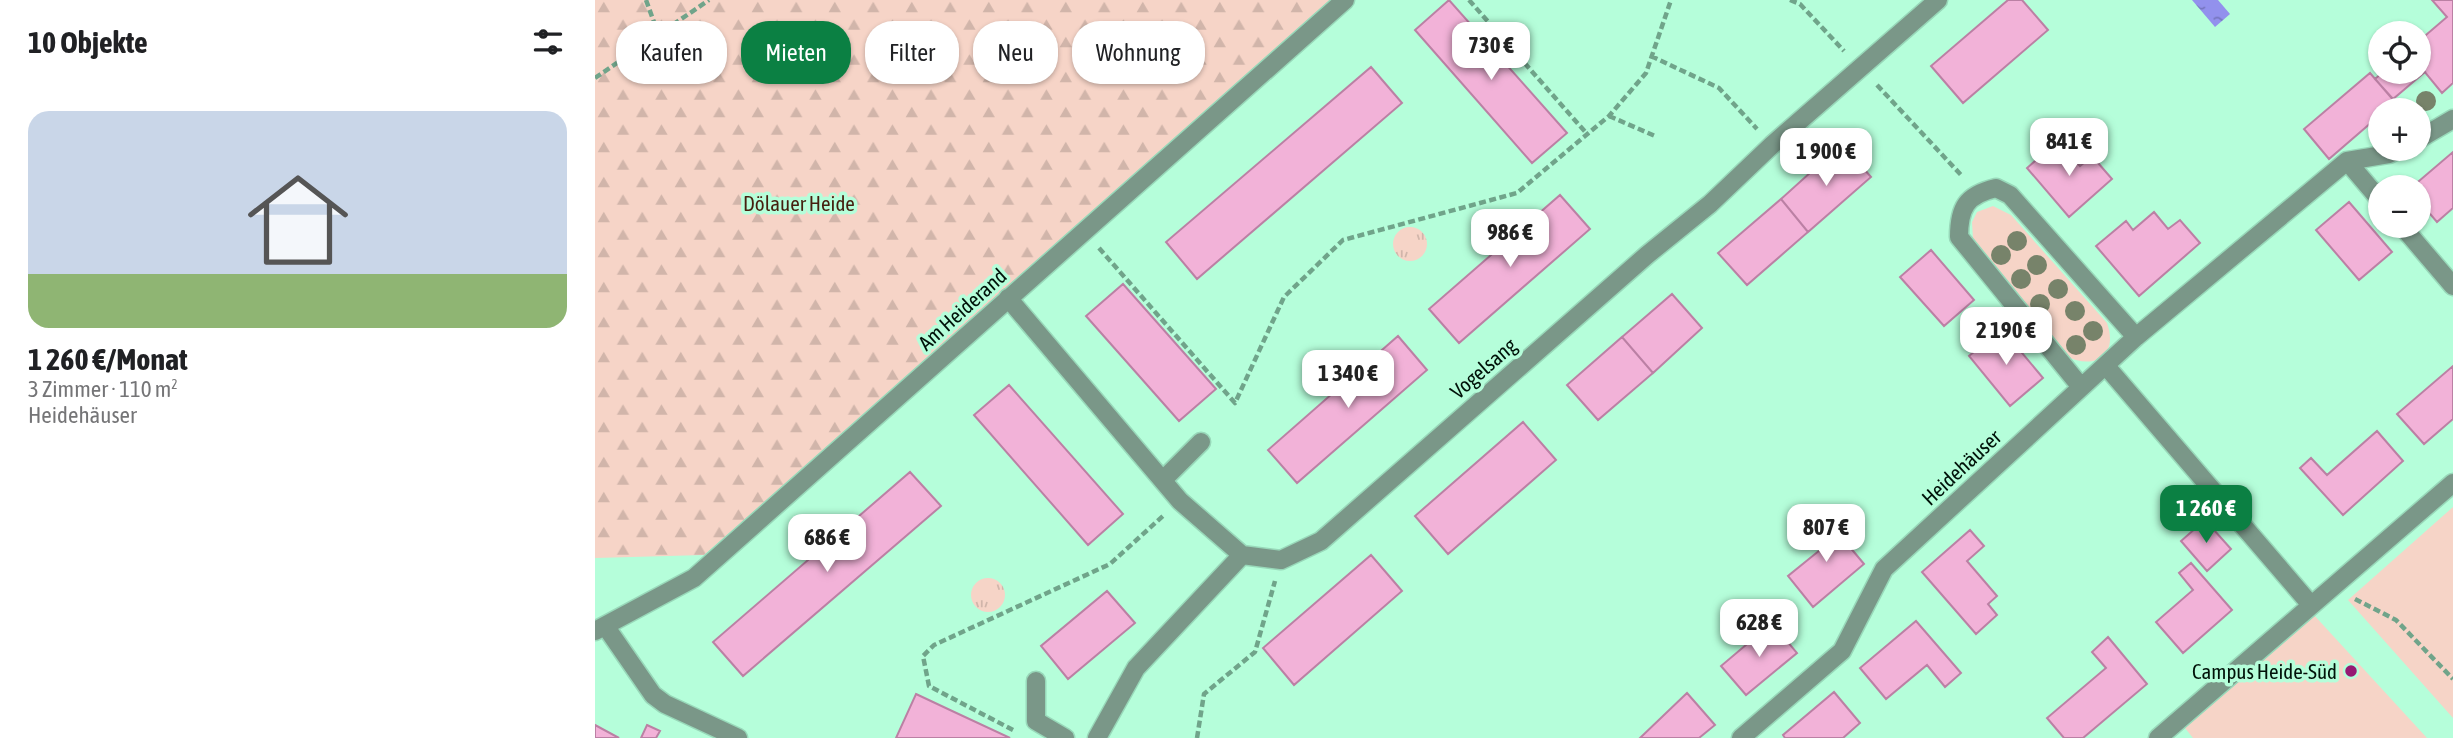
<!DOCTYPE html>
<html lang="de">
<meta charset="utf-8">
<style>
:root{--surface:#fff;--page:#f6f6f6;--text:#202124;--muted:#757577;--accent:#0b8043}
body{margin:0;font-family:"Asap Condensed",sans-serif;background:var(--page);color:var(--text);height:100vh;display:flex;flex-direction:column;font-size:26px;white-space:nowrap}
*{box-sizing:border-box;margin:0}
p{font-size:23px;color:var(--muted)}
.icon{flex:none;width:38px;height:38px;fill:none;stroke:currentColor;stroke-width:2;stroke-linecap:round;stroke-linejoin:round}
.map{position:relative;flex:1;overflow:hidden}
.sheet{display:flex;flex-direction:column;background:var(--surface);width:595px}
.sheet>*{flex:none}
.hud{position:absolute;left:21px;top:21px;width:665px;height:63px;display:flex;gap:14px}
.buttons{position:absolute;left:1773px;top:21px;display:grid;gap:14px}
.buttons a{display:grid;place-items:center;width:63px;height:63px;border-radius:50%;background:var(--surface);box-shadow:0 2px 5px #0004;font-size:35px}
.price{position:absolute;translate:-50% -60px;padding:0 16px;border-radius:14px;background:#fff;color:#222;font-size:23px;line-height:46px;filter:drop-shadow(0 2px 4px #0008)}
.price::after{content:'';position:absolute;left:50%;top:42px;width:21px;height:16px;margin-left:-10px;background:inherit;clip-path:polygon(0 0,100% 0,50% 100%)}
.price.on{background:var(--accent);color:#fff}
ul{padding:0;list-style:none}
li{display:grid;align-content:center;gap:14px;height:371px;padding:0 28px}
li span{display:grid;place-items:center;height:217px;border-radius:21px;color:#555}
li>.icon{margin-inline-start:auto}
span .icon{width:126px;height:126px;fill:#fffc;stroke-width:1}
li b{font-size:30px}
h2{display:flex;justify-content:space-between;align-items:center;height:84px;padding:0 28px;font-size:30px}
.tag{padding:0 24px;border-radius:28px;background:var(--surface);box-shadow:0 2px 5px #0004;font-size:24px;line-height:63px}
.tag.on{background:var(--accent);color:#fff}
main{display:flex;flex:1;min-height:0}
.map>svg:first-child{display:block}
</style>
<main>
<section class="sheet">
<h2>10 Objekte<svg class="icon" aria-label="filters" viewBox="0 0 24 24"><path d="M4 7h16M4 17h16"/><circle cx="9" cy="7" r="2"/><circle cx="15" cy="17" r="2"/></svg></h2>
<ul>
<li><span style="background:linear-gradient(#c9d6e8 75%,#8fb573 0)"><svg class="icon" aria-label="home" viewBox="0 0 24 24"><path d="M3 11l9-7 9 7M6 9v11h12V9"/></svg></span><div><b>1 260 €/Monat</b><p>3 Zimmer · 110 m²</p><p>Heidehäuser</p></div></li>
</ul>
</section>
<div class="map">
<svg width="1858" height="738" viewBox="0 0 1858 738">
<defs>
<pattern id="forest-firs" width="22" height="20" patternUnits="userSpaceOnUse" patternTransform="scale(1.75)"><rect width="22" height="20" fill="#f6d4c7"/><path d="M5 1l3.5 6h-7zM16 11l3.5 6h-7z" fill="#d1b5aa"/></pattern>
<pattern id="park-tufts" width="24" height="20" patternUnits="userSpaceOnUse" patternTransform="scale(1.75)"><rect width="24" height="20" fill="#f6d4c7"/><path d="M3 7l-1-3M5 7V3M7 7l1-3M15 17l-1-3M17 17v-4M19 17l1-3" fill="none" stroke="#d1b5aa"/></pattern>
<pattern id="water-ripples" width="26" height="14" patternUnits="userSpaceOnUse" patternTransform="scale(1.75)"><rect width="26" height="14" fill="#9291ed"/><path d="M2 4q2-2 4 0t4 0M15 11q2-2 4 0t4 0" fill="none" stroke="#7575be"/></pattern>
</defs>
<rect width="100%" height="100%" fill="#b5feda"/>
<path fill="#f6d4c7" d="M1398,206l18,9 96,108c12,34 -14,48 -43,32l-91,-116 -1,-17 5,-10z
M1858,507v211l-105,-118z
M1718,614l114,124h-234l-8,-10z"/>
<path fill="url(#forest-firs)" d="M0,0h746l-637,555 -109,3z"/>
<path fill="url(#park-tufts)" d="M798 244a17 17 0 1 1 34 0a17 17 0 1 1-34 0Z
M376 595a17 17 0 1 1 34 0a17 17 0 1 1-34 0Z"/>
<path fill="url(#water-ripples)" d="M1597,0h26l12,14 -15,13z"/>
<path fill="#f2b2d8" stroke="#bb80a4" stroke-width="2" d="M854,0l118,133 -35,30 -117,-133z
M1413,0h14l26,30 -85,73 -32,-37z
M1837,0h21v83l-11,10 -23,-28v-24l28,-24z
M1824,65l6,7 -32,27 -18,-20 8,-7h36z
M776,67l31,36 -205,176 -31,-37z
M1775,73l25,29 -9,8h-6v5l-51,44 -25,-30z
M1463,141l22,25 12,-10 20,23 -43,38 -42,-49z
M1247,144l29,33 -63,55 -27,-33z
M1858,152v56l-16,14 -18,-21v-14h-7z
M965,195l30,34 -131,114 -30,-34z
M1186,199l27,33 -61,53 -29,-32z
M1754,202l43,50 -33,28 -43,-50z
M1559,212l14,17 12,-9 20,23 -61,53 -43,-50 30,-25 7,9z
M1336,250l43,50 -30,26 -44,-49z
M528,284l93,105 -37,32 -93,-105z
M1077,294l30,34 -49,45 -31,-36z
M1407,329l41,49 -33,28 -41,-50z
M803,336l29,34 -130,113 -29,-33z
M1027,337l31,36 -55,47 -31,-35z
M1858,366v53l-29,25 -27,-30z
M414,385l114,129 -35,31 -114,-130z
M928,422l33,38 -108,94 -33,-38z
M1782,431l26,30 -60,54 -43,-47 11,-10 16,17z
M315,472l31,34 -198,170 -30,-34z
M1228,515l41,49 -51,43 -25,-31 37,-30 -16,-18z
M1610,520l26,29 -24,22 -26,-30z
M1375,530l14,16 -17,15 30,35 -9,8 9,11 -21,19 -54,-62z
M776,555l31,36 -108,94 -31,-37z
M1596,563l41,47 -49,43 -27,-31 37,-32 -14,-17z
M512,591l28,32 -67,56 -27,-33z
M1321,621l45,52 -16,14 -18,-22 -41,34 -26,-31z
M1177,623l25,30 -51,42 -25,-29z
M1513,637l39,47 -64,54h-19l-17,-20 59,-50 -14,-16z
M1239,692l26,31 -17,15h-58l-2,-3z
M1092,693l28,32 -16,13h-59z
M321,694l34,16 60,28h-114z
M0,725l24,13h-24z
M52,725l13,6 -4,7h-15z"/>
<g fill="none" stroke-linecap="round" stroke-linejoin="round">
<g stroke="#98d8b9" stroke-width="21">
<path id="minor" d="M1824,139l34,-20
M1752,161l33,39
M1807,226l51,60
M413,298l172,203 62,54 39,5 40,-19 326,-286 63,-51 62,-59 166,-145
M1511,366l205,239
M1486,387l-122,-150c0,-29 7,-42 37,-49l14,7 126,142
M568,480l38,-38
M11,627l47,68 12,9 73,34
M0,631l99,-53 651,-578
M441,681v40l29,17
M502,738l39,-70 106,-113
M1146,738l101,-87 42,-82 252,-232 211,-176 42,-7 10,-5
M1563,738l295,-255"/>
</g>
<path stroke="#70a48a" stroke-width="4.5" stroke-dasharray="7 3.5" stroke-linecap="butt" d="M51,0l13,36
M874,0l119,135
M1195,0l10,4 44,47
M1056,56l68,32 38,41
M0,78l114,-78
M1282,85l85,91
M1014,116l46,20
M504,248l136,155 49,-106 59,-57 174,-47 92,-77 37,-43 25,-73
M1760,599l41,21 57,59
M418,730l-84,-44 -6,-30 11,-11 176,-81 54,-49
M602,738l7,-44 51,-42 20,-71"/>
<use href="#minor" stroke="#7a9788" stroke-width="18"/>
</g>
<g fill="#77836a">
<circle cx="1831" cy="101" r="10"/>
<circle cx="1422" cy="241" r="10"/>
<circle cx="1406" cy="255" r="10"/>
<circle cx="1442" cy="265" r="10"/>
<circle cx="1426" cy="279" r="10"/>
<circle cx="1463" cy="289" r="10"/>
<circle cx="1445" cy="304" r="10"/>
<circle cx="1480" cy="311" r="10"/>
<circle cx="1498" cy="331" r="10"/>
<circle cx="1481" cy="345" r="10"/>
</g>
<circle fill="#961973" stroke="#b5feda" stroke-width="2.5" cx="1756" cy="671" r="7"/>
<g text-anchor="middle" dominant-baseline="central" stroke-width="7" stroke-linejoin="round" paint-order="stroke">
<g font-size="21" fill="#451e0e" stroke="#b5feda">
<text x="204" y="203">Dölauer Heide</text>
</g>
<g font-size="21" fill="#001209" stroke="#b5feda">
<text transform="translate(367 309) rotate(-42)">Am Heiderand</text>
<text transform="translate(888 368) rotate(-41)">Vogelsang</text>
<text transform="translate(1366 467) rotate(-43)">Heidehäuser</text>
</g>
<g font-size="21" fill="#001209" stroke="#b5feda" text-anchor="end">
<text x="1742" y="671">Campus Heide-Süd</text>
</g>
</g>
</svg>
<div class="buttons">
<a><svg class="icon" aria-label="locate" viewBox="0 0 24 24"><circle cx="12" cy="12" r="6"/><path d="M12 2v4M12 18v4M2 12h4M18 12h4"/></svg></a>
<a>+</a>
<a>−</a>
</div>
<b class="price" style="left:896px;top:82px">730 €</b>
<b class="price" style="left:1474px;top:178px">841 €</b>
<b class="price" style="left:1231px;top:188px">1 900 €</b>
<b class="price" style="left:915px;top:269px">986 €</b>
<b class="price" style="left:1411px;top:367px">2 190 €</b>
<b class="price" style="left:753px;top:410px">1 340 €</b>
<b class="price on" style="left:1611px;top:545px">1 260 €</b>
<b class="price" style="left:1231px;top:564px">807 €</b>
<b class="price" style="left:232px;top:574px">686 €</b>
<b class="price" style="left:1164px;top:659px">628 €</b>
<div class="hud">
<a class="tag">Kaufen</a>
<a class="tag on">Mieten</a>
<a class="tag">Filter</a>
<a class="tag">Neu</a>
<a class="tag">Wohnung</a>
</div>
</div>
</main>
